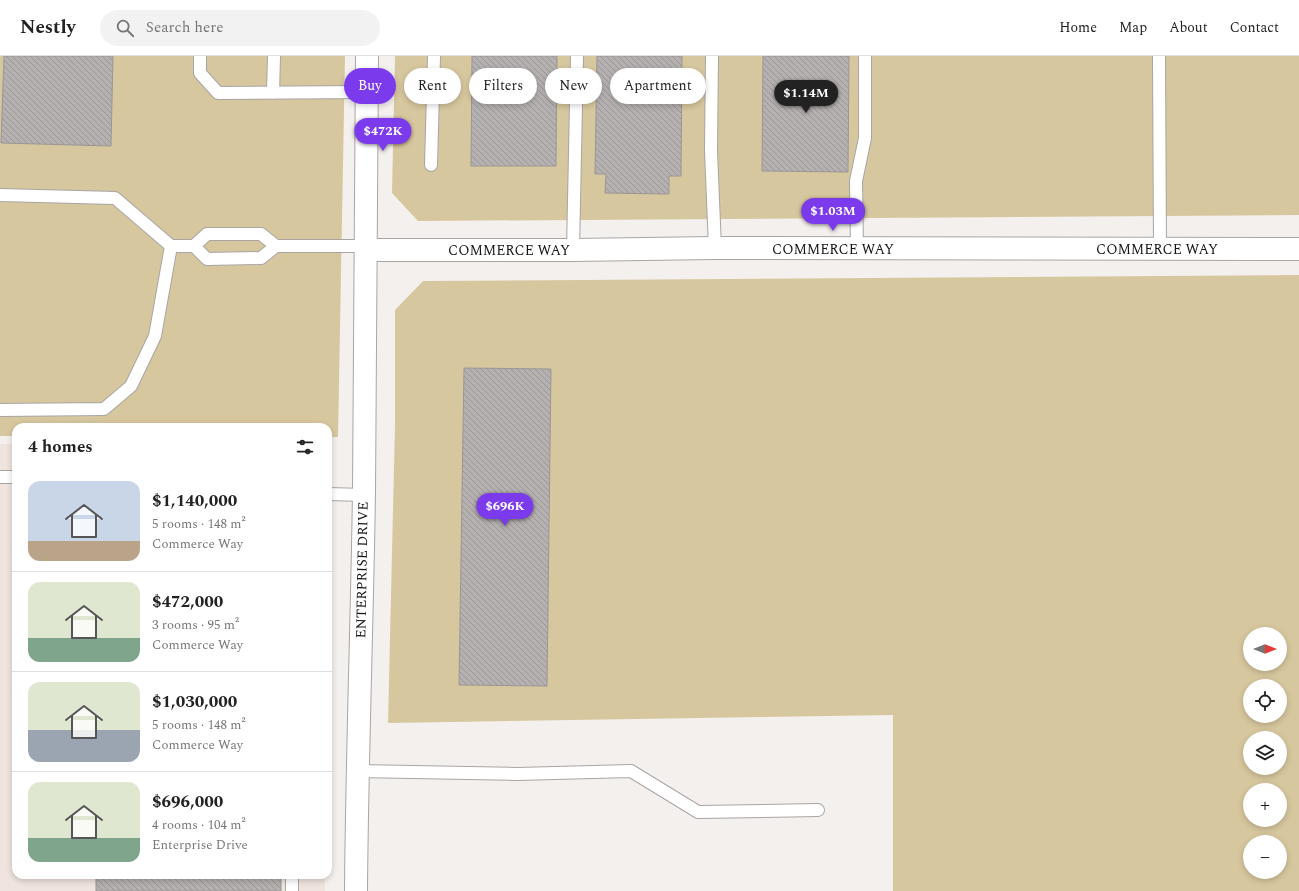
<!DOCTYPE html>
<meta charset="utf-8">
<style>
:root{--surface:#fff;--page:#f2f2f2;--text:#222;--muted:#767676;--line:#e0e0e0;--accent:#7c3aed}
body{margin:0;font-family:Spectral,serif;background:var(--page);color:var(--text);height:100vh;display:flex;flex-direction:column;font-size:15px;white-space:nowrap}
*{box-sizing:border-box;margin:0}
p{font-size:13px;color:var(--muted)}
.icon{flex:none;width:22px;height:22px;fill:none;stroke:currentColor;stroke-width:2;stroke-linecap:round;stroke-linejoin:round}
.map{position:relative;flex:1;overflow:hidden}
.panel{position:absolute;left:12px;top:367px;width:320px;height:456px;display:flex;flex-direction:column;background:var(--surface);border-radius:12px;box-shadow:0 2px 6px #0003}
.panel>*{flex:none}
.guide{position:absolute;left:344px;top:12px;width:380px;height:36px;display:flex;gap:8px}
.needle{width:26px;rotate:90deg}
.fabs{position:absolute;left:1243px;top:571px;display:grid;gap:8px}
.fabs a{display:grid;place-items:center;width:44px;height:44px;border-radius:50%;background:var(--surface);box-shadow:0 2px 6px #0003;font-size:20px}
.price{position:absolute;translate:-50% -34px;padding:0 9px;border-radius:14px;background:var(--accent);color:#fff;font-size:13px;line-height:26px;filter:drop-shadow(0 1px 2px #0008)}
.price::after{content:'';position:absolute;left:50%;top:24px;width:12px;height:9px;margin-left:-6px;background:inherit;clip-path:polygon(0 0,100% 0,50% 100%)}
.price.active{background:#222;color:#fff}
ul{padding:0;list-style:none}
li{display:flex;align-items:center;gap:12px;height:100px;padding:0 16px}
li+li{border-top:1px solid var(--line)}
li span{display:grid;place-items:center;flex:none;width:112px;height:80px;border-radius:12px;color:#555}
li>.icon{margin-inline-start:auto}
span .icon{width:48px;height:48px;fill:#fffc;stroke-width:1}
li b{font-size:17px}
h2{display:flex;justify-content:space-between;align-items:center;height:48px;padding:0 16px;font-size:17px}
.chip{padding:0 14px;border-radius:18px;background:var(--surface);box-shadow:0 2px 6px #0003;font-size:14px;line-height:36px}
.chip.active{background:var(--accent);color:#fff}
header{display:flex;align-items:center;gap:24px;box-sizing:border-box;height:56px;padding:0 20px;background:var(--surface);border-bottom:1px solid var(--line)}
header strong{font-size:19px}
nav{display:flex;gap:22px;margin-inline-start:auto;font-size:14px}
.search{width:280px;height:36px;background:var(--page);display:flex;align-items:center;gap:10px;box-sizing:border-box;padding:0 14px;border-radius:22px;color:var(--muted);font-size:15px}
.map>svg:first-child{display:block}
</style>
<header>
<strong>Nestly</strong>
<div class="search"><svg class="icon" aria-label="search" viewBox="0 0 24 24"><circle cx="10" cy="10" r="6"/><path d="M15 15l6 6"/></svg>Search here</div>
<nav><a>Home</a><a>Map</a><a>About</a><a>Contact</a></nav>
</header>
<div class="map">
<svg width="1299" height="835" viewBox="0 0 1299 835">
<defs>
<pattern id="building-back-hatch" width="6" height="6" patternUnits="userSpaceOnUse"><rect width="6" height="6" fill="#b6b1b1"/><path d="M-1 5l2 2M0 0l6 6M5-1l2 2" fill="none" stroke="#9c9797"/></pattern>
</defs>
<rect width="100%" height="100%" fill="#f4f0ee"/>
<path fill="#efe4de" d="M0,388h16v431h309v16h-325z"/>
<path fill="#d7c79e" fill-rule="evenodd" d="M0,0h345l-7,381h-10v-10h-312v9h-16z
M395,0h904v159l-881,6 -26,-28z
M1299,219v616h-406v-176l-505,8 7,-298v-115l28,-29zM1250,578h30v30h-30zM1250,630h30v30h-30zM1250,682h30v30h-30zM1250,734h30v30h-30zM1250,786h30v30h-30z"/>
<path fill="url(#building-back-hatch)" stroke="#9a9695" d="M4,0h109l-2,90 -110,-3z
M472,0h85l-1,110h-85z
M597,0h85l-1,120h-12v18l-64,-1 1,-19h-11z
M763,0h86l-1,116 -86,-1z
M464,312l87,1 -4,317 -88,-1z
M96,819h185v16h-185z"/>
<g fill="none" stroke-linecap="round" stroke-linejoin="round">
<g stroke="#a9a5a4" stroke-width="14">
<path id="service" d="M200,0v17l18,20 149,-1
M712,0l-1,95 4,97
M1159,0l1,193
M273,37l1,-37
M431,109l3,-109
M0,139l115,3 56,48h23l13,-12h54l15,12
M194,190l13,13 54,-1 15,-12h90
M857,193l-1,-68 9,-43v-82
M573,194l4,-194
M0,354l104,-1 27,-23 24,-50 16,-90
M0,421h16
M328,438l36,1
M357,715l160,3 114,-3 67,41 120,-2
M292,819v16"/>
</g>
<g stroke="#a9a5a4" stroke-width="24">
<path id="minor" d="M367,194h206l142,-2 584,1
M356,835c1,-133 6,-266 8,-399 2,-145 1,-291 3,-436"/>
</g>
<use href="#service" stroke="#fff" stroke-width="12"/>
<use href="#minor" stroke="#fff" stroke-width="22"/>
</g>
<g text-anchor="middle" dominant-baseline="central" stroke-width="3" stroke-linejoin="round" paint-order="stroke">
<g font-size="14" fill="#161414" stroke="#fffefe">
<text x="833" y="193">COMMERCE WAY</text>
<text x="1157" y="193">COMMERCE WAY</text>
<text x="509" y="194">COMMERCE WAY</text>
<text transform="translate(362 514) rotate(-89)">ENTERPRISE DRIVE</text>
</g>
</g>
</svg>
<div class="fabs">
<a><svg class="needle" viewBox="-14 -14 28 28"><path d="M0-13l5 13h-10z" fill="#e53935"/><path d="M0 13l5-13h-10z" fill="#767676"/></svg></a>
<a><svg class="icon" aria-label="locate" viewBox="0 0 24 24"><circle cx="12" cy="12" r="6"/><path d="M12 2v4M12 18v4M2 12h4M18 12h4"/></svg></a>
<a><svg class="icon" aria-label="layers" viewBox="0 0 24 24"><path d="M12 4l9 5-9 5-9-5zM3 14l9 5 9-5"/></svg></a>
<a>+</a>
<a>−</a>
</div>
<b class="price active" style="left:806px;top:58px">$1.14M</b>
<b class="price" style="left:383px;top:96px">$472K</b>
<b class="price" style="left:833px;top:176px">$1.03M</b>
<b class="price" style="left:505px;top:471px">$696K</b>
<div class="guide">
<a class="chip active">Buy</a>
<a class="chip">Rent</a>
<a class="chip">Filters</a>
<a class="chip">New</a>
<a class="chip">Apartment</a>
</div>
<section class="panel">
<h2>4 homes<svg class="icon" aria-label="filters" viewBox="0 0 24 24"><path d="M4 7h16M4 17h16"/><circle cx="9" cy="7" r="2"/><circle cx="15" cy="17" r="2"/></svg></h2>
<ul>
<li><span style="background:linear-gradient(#c9d6e8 75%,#b9a48a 0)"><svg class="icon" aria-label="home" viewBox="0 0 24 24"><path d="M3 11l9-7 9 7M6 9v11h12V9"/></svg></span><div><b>$1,140,000</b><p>5 rooms · 148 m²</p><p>Commerce Way</p></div></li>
<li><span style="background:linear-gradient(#dfe7d0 70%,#7fa58c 0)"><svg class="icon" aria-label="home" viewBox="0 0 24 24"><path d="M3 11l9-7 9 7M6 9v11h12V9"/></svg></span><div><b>$472,000</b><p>3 rooms · 95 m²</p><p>Commerce Way</p></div></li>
<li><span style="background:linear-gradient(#dfe7d0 60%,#9aa5b1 0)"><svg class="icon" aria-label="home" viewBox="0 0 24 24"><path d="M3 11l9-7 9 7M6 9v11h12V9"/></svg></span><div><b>$1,030,000</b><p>5 rooms · 148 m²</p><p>Commerce Way</p></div></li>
<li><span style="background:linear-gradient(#dfe7d0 70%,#7fa58c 0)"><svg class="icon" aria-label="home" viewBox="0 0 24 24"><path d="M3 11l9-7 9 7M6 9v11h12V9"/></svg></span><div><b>$696,000</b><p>4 rooms · 104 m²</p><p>Enterprise Drive</p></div></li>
</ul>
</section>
</div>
